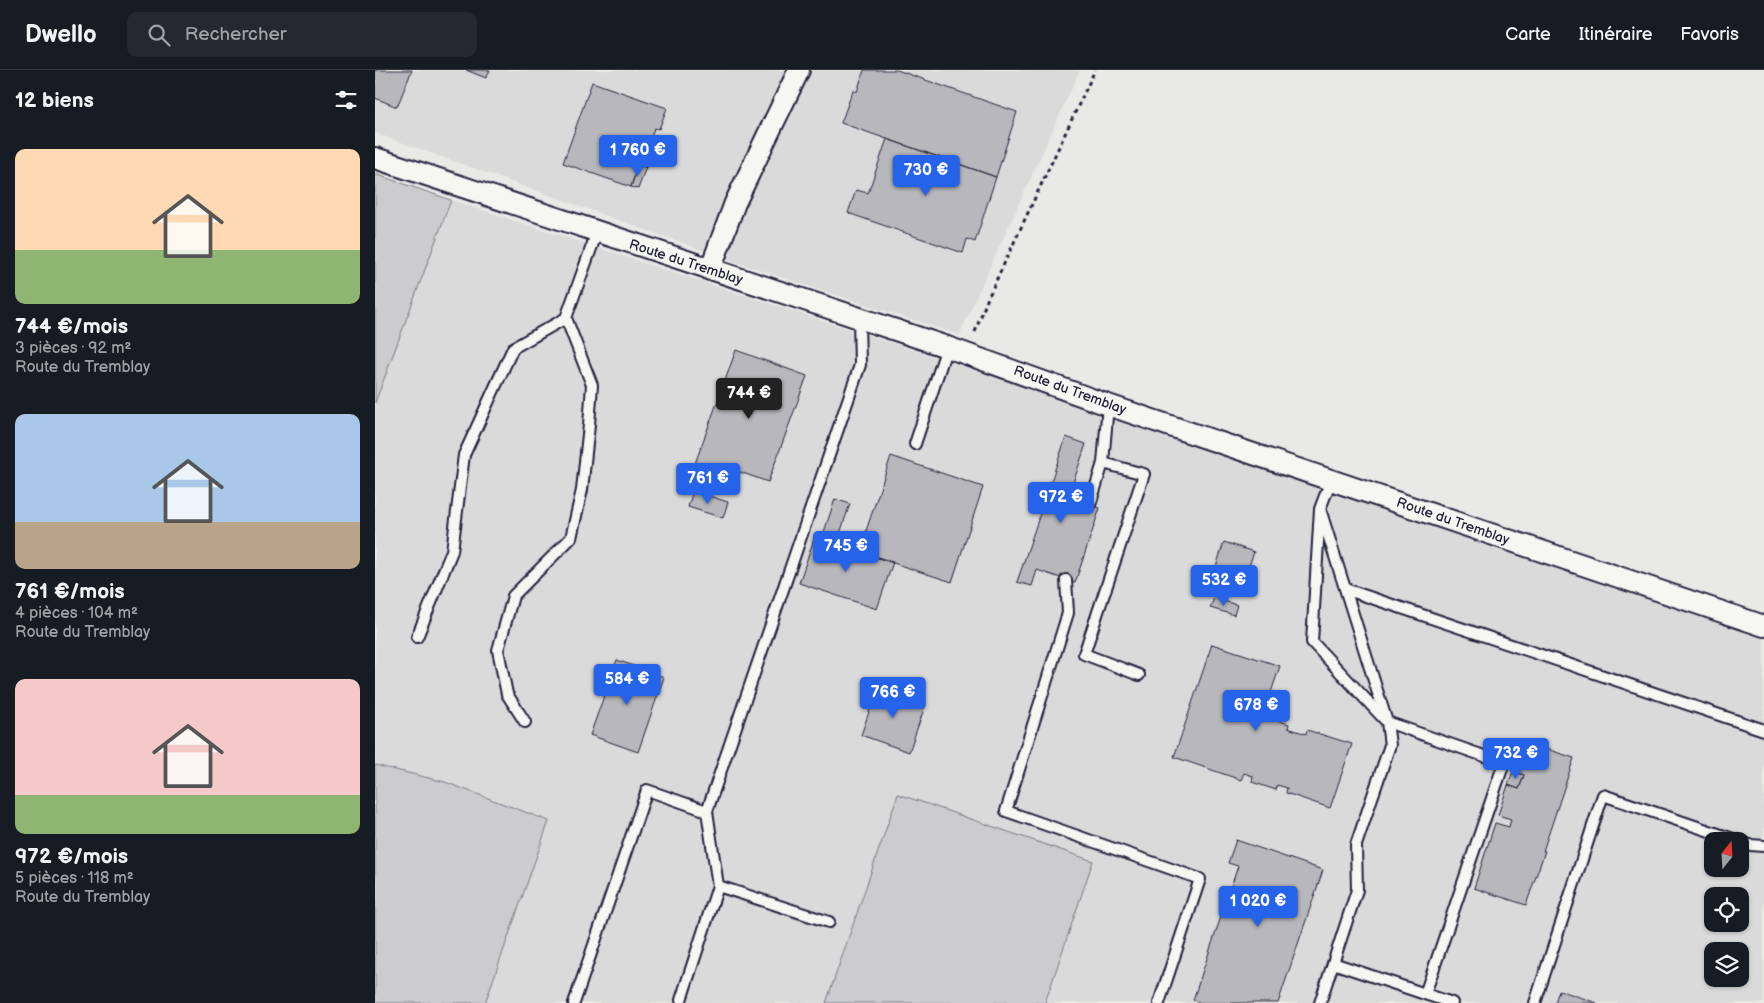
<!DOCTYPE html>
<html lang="fr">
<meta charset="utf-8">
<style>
:root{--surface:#171b24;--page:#242831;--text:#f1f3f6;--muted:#9ea1a6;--line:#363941;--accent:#2563eb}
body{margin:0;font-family:"Balsamiq Sans",sans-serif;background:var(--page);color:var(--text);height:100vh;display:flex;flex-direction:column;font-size:19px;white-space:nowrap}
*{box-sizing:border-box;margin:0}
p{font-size:16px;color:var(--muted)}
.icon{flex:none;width:28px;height:28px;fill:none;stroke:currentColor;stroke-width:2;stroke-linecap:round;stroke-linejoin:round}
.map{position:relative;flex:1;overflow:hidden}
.panel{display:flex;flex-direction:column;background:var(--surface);width:375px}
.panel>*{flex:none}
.needle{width:32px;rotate:18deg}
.tools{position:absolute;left:1329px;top:762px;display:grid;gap:10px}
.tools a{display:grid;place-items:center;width:45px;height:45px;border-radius:10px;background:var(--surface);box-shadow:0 1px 4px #0004;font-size:25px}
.price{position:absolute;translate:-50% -42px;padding:0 11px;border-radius:5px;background:var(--accent);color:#fff;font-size:16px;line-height:32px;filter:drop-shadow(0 1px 2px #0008)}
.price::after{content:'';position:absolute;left:50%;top:30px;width:15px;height:11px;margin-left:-8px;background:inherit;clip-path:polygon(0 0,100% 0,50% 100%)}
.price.current{background:#222;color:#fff}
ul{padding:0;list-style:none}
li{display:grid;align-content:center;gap:10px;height:265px;padding:0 15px}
li span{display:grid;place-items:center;height:155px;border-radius:10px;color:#555}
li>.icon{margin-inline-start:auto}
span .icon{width:90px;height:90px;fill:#fffc;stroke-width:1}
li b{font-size:21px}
h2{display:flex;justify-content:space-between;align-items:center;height:60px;padding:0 15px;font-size:21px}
header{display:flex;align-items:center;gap:30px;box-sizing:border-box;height:70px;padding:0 25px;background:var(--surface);border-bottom:1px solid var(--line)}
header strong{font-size:24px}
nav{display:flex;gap:28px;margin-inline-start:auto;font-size:18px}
.search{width:350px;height:45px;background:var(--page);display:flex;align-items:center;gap:12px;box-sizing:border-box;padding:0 18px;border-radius:10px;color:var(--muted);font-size:19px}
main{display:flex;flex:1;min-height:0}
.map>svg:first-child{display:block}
</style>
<header>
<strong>Dwello</strong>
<div class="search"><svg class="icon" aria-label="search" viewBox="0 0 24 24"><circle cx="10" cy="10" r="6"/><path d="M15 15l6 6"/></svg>Rechercher</div>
<nav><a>Carte</a><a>Itinéraire</a><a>Favoris</a></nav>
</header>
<main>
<section class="panel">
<h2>12 biens<svg class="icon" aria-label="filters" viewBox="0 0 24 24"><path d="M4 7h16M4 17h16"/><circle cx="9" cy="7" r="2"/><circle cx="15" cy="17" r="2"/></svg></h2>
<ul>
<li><span style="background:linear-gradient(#ffd9b3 65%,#8fb573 0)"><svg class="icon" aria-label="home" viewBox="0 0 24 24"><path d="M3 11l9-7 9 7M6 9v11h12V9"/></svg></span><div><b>744 €/mois</b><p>3 pièces · 92 m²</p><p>Route du Tremblay</p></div></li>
<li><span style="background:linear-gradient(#a9c7e8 70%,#b9a48a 0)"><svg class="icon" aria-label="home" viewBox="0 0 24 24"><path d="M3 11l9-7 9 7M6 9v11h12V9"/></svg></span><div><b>761 €/mois</b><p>4 pièces · 104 m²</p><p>Route du Tremblay</p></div></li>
<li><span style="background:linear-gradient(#f6c9c9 75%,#8fb573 0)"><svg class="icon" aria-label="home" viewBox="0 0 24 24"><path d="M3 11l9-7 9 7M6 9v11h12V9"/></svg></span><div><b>972 €/mois</b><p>5 pièces · 118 m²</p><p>Route du Tremblay</p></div></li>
</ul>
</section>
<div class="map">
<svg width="1389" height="933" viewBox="0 0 1389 933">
<rect width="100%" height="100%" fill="#e9e9e7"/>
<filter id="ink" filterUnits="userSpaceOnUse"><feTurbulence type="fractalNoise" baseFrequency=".02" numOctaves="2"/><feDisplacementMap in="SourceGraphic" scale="10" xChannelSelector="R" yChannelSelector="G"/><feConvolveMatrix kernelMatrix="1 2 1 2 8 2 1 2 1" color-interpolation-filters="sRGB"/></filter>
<g filter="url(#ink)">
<path fill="#dadada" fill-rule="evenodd" d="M0,0h705l-121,265 -212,-69 -372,-133z
M76,130l1313,426v377h-1279l64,-182 -104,-39 -70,-17v-362zM1338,771h27v28h-27zM1338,826h27v28h-27zM1338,881h27v28h-27z"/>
<path fill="#ccccce" stroke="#777784" d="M0,104l76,26 -76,203z
M0,695l70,17 104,39 -64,182h-110z
M523,724l195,67 -48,142h-219z"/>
<path fill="#b8b8bc" stroke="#22223b" d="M0,0h37l-15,37 -22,-9z
M91,0h24l-4,8z
M489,0h33l120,42 -21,65 -155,-54 12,-33 4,2z
M217,12l75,26 -8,21 -5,-1 -5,16 5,1 -8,22 -8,-2 -7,22 -68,-24z
M512,69l109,38 -21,65 -8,-3 -4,14 -115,-40 8,-23 12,3z
M263,95l8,2 -8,22 -7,-2z
M361,280l71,26 -39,106 -28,-10 -6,15 -42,-15z
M691,367l20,7 -18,54 32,10 -25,75 -38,-13 -5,16 -15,-4z
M516,386l92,31 -31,95 -93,-30z
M318,421l35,11 -5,16 -35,-11z
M460,429l15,5 -13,38 -15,-4z
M440,466l78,26 -16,47 -78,-26z
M849,472l30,10 -13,37 -29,-10z
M839,528l23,7 -3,10 -24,-7z
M837,574l68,22 -14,41 -4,-1 -3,8 30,10 -1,4 18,6 1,-4 45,14 -22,64 -44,-15 1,-5 -10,-3 -1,5 -24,-8 1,-6 -9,-3 -3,7 -67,-23z
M242,590l47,17 -26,75 -48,-17z
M503,616l48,17 -17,49 -48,-17z
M1147,671l52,17 -31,93h2l-19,54 -52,-17 21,-65 14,4 2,-8 -13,-4 10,-30 11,4 5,-14 -11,-4z
M1138,701l11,4 -5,14 -11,-4z
M861,770l87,30 -45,133h-76l-9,-3 45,-134 -10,-3z
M1184,920l38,13h-42z"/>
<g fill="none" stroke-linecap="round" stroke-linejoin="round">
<g stroke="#22223b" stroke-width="14">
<path id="lane" d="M540,374l32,-97
M728,393l41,11 -60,180 55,21
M715,435l13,-42 5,-58
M945,439l-8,133 75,80 -67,-213 11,-29
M691,510l2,33 -62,198 194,68 -41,124
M970,519l419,141
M42,567l35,-86 12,-96 49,-107 53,-30
M150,652l-18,-28 -9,-44 15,-54 58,-58 11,-48 7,-65 3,-40 -26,-67 31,-86
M1365,772l10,3 14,1
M343,816l111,36
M1050,924l27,9
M306,930l37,-114 -11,-75
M199,933l73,-213 60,21 153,-446 -1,-47
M945,933l37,-113 -1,-45 34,-100 -3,-23 117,41 -79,231 -92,-31
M1160,933l68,-208 136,46"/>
</g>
<g stroke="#22223b" stroke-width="24">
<path id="street" d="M0,88l572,189 161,58 656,221
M335,200l25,-67 64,-133"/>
</g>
<path stroke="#22223b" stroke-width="3" stroke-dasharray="4 4" stroke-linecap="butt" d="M600,262l12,-32 108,-230"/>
<use href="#lane" stroke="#f6f6f2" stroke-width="10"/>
<use href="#street" stroke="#f6f6f2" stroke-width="20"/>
</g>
</g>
<g text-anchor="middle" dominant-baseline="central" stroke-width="4" stroke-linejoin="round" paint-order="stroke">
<g font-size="14" fill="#22223b" stroke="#f6f6f2">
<text transform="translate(311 192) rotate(18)">Route du Tremblay</text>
<text transform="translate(695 320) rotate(20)">Route du Tremblay</text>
<text transform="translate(1078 451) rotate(19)">Route du Tremblay</text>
</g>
</g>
</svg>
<div class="tools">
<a><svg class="needle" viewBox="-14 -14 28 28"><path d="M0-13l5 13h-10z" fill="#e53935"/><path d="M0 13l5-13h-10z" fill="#9ea1a6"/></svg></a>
<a><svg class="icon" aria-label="locate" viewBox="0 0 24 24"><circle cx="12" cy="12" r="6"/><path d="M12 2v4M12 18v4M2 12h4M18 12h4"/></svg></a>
<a><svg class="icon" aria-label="layers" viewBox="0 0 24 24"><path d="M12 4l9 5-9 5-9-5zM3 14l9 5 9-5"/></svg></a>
</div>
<b class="price" style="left:263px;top:107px">1 760 €</b>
<b class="price" style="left:551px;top:127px">730 €</b>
<b class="price current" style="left:374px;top:350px">744 €</b>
<b class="price" style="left:333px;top:435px">761 €</b>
<b class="price" style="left:686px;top:454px">972 €</b>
<b class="price" style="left:471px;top:503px">745 €</b>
<b class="price" style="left:849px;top:537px">532 €</b>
<b class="price" style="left:252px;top:636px">584 €</b>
<b class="price" style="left:518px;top:649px">766 €</b>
<b class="price" style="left:881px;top:662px">678 €</b>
<b class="price" style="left:1141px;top:710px">732 €</b>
<b class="price" style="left:883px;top:858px">1 020 €</b>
</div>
</main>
